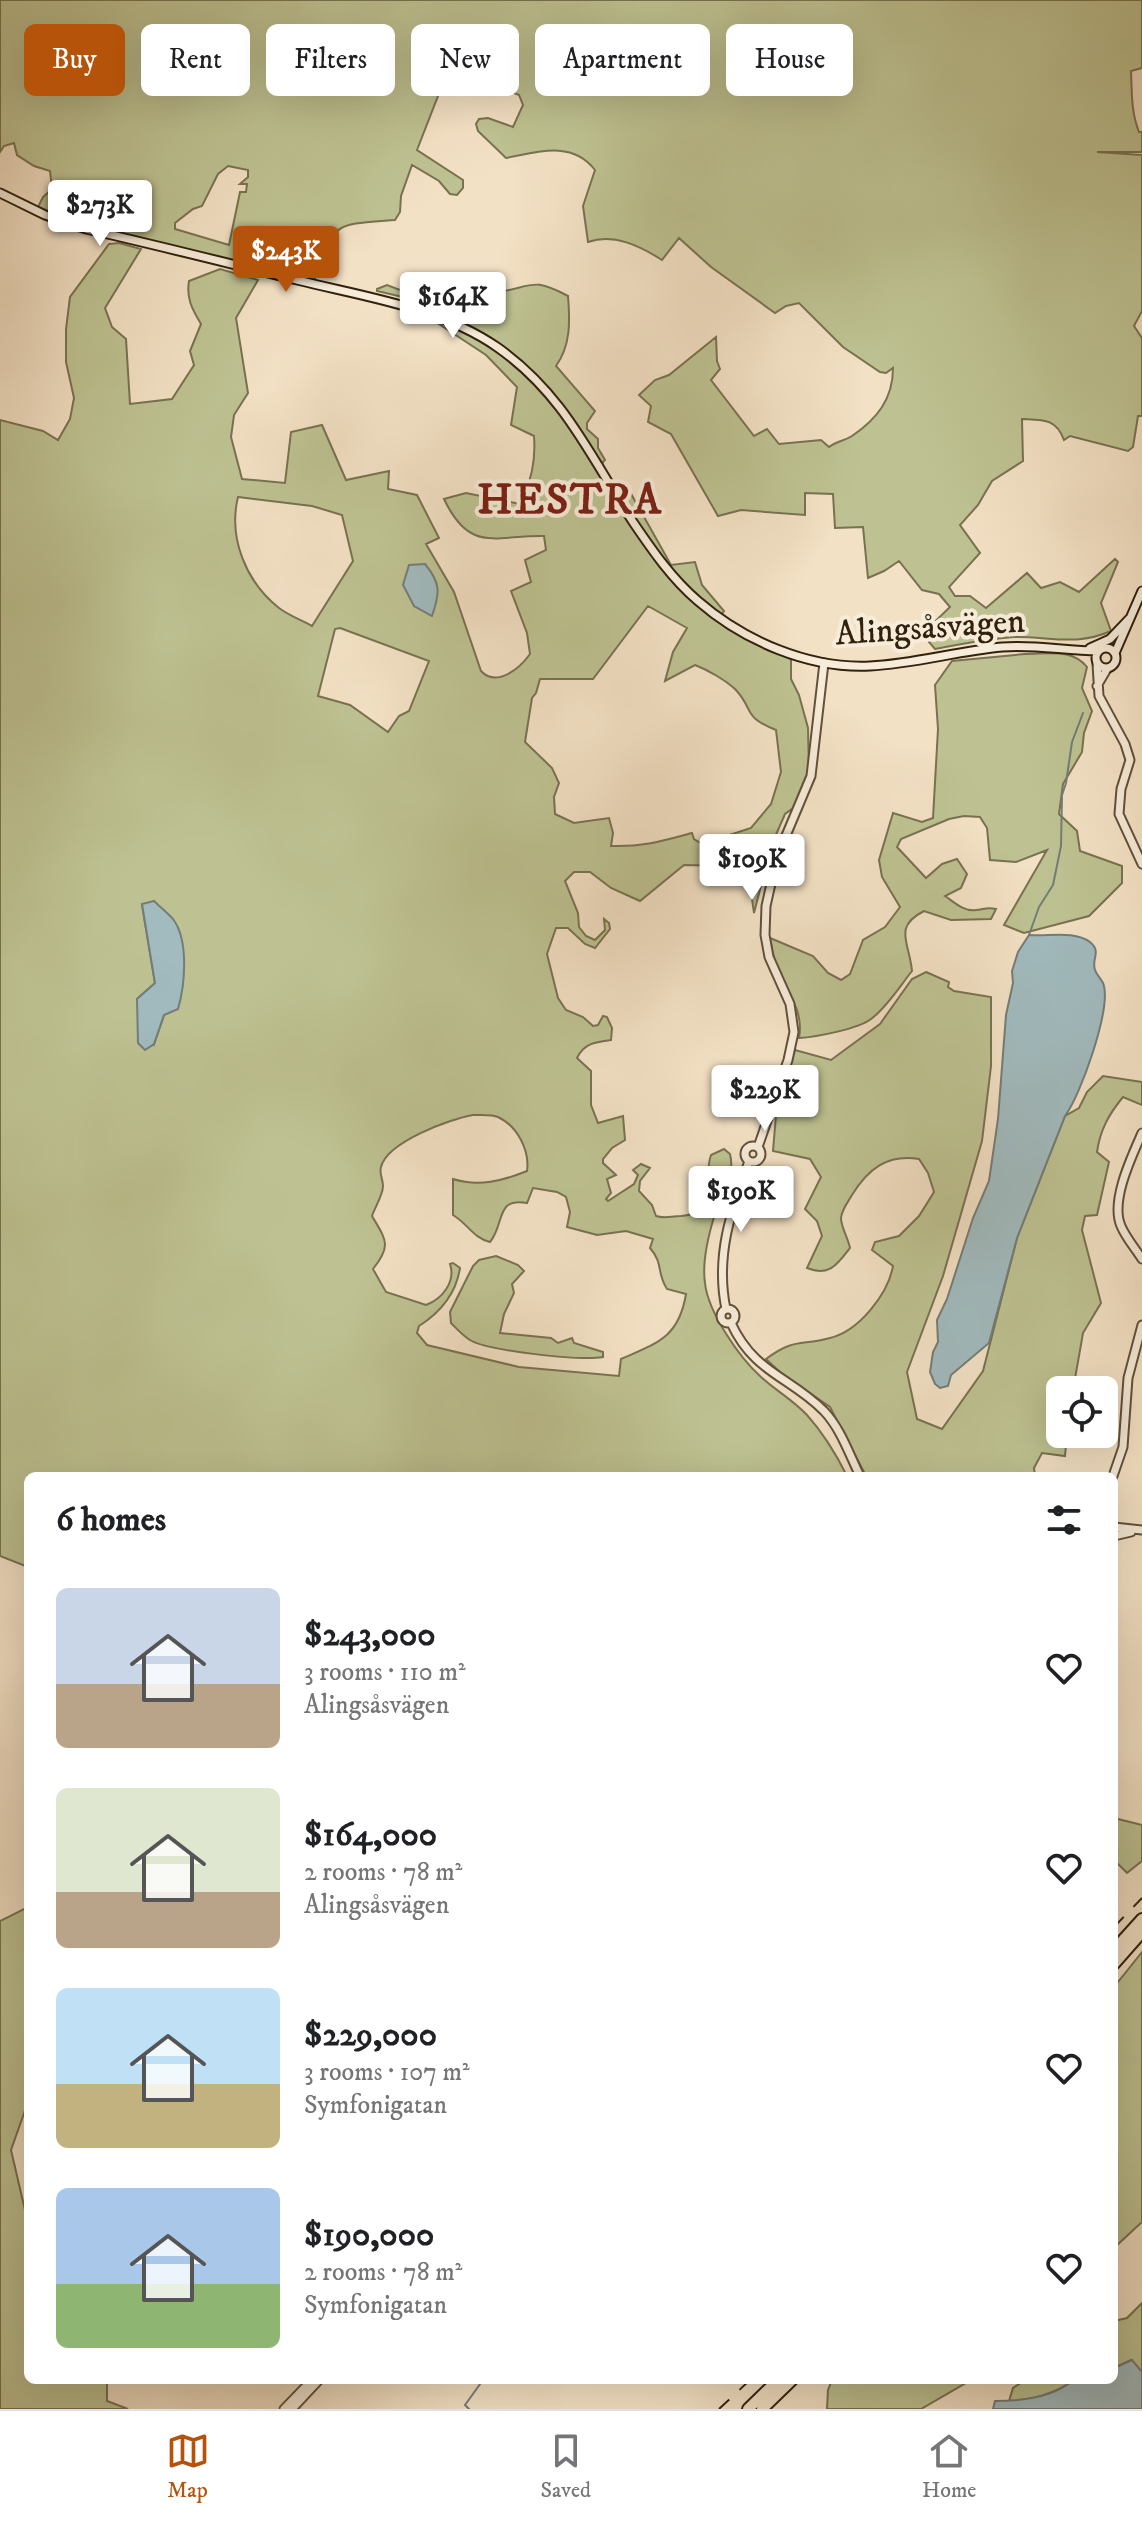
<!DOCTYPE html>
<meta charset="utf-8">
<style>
:root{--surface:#fff;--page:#f6f6f6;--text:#202124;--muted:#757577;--line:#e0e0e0;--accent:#b45309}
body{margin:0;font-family:"IM FELL DW Pica",serif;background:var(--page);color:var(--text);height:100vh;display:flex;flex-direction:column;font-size:30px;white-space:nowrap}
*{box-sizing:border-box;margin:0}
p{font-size:26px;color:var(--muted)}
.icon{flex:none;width:44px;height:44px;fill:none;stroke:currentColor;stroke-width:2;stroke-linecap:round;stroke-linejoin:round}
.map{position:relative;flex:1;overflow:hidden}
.details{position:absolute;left:24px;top:1472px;width:1094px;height:912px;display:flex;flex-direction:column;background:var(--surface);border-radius:12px;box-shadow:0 8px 32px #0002}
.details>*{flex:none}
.banner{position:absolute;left:24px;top:24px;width:1094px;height:72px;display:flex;gap:16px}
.fabs{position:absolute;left:1046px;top:1376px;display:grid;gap:16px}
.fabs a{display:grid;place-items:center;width:72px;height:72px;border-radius:12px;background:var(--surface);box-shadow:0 8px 32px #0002;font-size:40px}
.price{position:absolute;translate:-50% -68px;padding:0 18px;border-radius:8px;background:#fff;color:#222;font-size:26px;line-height:52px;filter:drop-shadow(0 2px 4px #0008)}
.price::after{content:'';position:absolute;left:50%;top:48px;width:24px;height:18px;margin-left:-12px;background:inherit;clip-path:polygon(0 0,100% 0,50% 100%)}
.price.selected{background:var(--accent);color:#fff}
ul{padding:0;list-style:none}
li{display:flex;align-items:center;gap:24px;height:200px;padding:0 32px}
li span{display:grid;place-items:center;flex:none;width:224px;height:160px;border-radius:12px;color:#555}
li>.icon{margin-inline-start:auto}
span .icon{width:96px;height:96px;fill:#fffc;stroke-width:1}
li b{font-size:34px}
h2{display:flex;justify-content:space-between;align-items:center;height:96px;padding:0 32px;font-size:34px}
.pill{padding:0 28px;border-radius:12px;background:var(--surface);box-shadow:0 8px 32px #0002;font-size:28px;line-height:72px}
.pill.selected{background:var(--accent);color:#fff}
.menu{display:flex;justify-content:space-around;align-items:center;height:112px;border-top:2px solid var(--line);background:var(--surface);font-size:22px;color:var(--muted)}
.menu a{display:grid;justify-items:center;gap:4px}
.menu .selected{color:var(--accent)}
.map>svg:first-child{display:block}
</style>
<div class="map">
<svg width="1142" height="2409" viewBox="0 0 1142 2409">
<rect width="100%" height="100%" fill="#f3e1c5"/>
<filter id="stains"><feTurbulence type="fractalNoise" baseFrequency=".0025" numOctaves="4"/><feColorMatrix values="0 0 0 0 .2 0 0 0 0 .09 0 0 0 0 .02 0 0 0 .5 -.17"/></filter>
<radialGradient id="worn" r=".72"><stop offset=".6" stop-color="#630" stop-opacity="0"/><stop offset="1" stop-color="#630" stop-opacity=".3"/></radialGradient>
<path fill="#bec292" stroke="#787250" stroke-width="2" fill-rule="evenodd" d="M0,0h1142v68l-11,3c1,22 0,41 8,61h3v20h-45l45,3v156l-8,15 8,12v78h-4l-5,31 -5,4 -58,-15 -6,4c-8,-22 -22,-20 -42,-21l1,42 -31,20 -14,24 -18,20 20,28 -31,34 6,9h15l16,12 41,-35 14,15 19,-6 19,10 36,-33 3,3 -17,41 10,28c-34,15 -59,6 -94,6 -28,1 -55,7 -82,12l-13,-15 28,-27 -11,-13 -17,-4 -23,-29 -15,10 -16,7 -5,-51 -28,1 -2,-34 -28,-1v22l-64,-5 -23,6 -47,-82 -23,-12 3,-16 -12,-11 16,-15 14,-5 47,-38 1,24 3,8 -9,11 43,56 13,-7 12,15 42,-4 8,7c8,-6 15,-6 23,-11 25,-17 41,-37 41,-68l-7,5 -6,-1 -37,-25 -44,-44 -13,3 -11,7 -64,-46 -32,-29 -17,22c-22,-14 -48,-27 -74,-18l-5,-36 12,-36c-23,-30 -58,-18 -89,-12l-28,-27 -2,-7 3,-5 9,-1 25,9 10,-22 -4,-10 -33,-14 9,-27 -34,-17 -44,113 46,30v8l-6,7 -7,-1 -11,-13 -27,-16 -11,31 -1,16 -5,8c-65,5 -58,1 -81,61l-226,-55 -50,-19 5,-10 9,-8 -2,-18 -16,-5 -17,-11 -3,-12 -10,3 -4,6zM637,31l17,40 -10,11 -39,-26 15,-16 9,1zM228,166l20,4v7l-8,7h7l-1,8h-6l-11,53 -54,-16v-6l18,-14 9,-3 16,-32z
M119,243l22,6 -36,59 7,19 14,12 4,65 42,-5 22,-34 -4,-14 11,-27c-9,-15 -15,-26 -12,-43l31,-12 38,11 -22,38 12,75 -14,22 -3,22 11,42 43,4 6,-51 31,-7 24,55 43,-9 -1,18 29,6 22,43 -13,6 28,48 27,79c16,17 39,-3 49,-17l-3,-21 -16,-42 20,-9 -6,-22 21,-10 -2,-14c-49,-1 -74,18 -100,-37l22,-6 54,11c11,-24 16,-41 14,-68l-23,-11 6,-38 -31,-32 -47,-31 5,-3 2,-8 -5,-7 -64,-15v-2l10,-4 21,8 21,2 11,-4 25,4 13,-21 5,1 16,17c35,-6 33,-15 69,4 2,25 3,49 -12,70l39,45 -8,12v6l11,10v9l7,12 -8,9 12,20 12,-4 9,7 41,73 24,-3 7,23 22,26 -7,10 43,25 31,13v20l8,16 9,33 1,45 -13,33 -11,8 -14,32 -17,67 -4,-28 -24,-19 -42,-1 -44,36 -29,-13 -21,-16h-16l-9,9 13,32 1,14 7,9 9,4 10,-10 -1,-11 5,4 1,6 -15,19 -10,-4 -17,-16h-12l-9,26 11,44 8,12 17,7 10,9 5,-1 5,-9 4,1 5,11 -1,12c-15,2 -27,3 -34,18l14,13v34l7,18 25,-7 2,24 -13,8 -9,11v4l13,12 -9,4 4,14 -5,6 2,2 26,-17 4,-9 -5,-5 8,-6 9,4 -10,13 -1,10 13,14 4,11c9,3 15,0 25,0 39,-3 21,-37 30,-61l13,-6 6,5c6,24 -10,41 -16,63 -6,20 -12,46 -9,66 3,29 34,74 55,93 15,14 33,24 47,39 17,19 29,39 40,61h-819v91l-28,-11v-1136l43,11 15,9 12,-21 4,-21 -8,-36v-33l4,-32 39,-53zM238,497l74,9 30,9 11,46 -41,65c-11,-6 -24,-11 -33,-18 -33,-26 -51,-70 -41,-111zM648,606l39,22 -14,24 -8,29 30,-16c13,5 30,15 40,24 20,21 6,27 41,41l5,42 -10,32 -20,24 -49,16 -8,-5 -2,-6c-30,8 -49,14 -81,13l2,-13 -4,-15 -35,5 -19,-9 -1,-17 5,-14 -7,-15 -27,-26 7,-44 4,-5 4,-14h53zM340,628l89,33 -20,50 -10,5 -11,16 -38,-27 -32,-9 17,-67zM154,901l10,114 -10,29 -17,-45 18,-16 -13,-78zM473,1115c7,0 19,-1 25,2 19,9 32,33 29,54 -25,10 -48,16 -74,8v36c15,9 20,23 37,27 15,-18 5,-45 37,-39l6,-15 24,4 9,5 4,15 -3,15 30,8 29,-4 27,8 -3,9c14,16 6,24 17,41l19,5c-7,43 -28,49 -65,65l-2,17 -100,-9 -92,-22 -10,-12 2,-7c22,-14 37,-32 41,-58l-7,-5 -3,1c6,18 -8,35 -24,41l-40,-13 -13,-23c19,-24 13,-29 -1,-53 3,-9 11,-21 11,-30 0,-7 -4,-12 -2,-19 6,-25 69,-48 92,-52z
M1025,654c23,0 47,-6 62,13l-5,21 10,23 -8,22 -2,19 -19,32 -4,30 18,17 3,20 42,15v17l-33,33 -65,17 -20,-8 43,-75 -31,12 -26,-2 -3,-32 -7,-11 -16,-1 -15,3 -48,20 -4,8 29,31 16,-14 15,-5 10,15 -6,14 -16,8c9,6 19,16 31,14 9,-1 11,-3 20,-1l-5,10 -40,1 -27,-9c-31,16 -15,30 -12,60 -12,15 -25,36 -41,48 -13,10 -55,18 -72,19 5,-27 -11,-44 -21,-68 -4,-9 -6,-21 -8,-32l43,18 15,17 13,7 9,-6 13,-34 22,-13 15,-20 -18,-30 -3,-17 14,-47 29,9 11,-4 5,-89 -3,-44 17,-24z
M926,972l23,10 -1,5 6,4 37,6v69l-9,75 -39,135 -36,96 10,47 25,10 41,-58 34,-133 48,-122 14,-8 8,-16 16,-16 39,6v23l-19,-8c-14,17 -23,33 -26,55l12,10 -12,53 -12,1 -3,14 19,73 -18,30 -10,57h-13v44h7l-2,22 -23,-3 -8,15 1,8h-169l-36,-69 -48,-33 -16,-15c28,-21 34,-13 64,-21 29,-7 58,-44 63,-72l-21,-16 3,-8 24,-6 20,-20 15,-24 -6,-19 -9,-14c-32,-5 -51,10 -67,36 -4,7 -10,14 -11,23 0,9 7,20 9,30 -13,17 -21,29 -43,20l15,-32 -5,-15 -12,-12 16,-32 -11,-18 -37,-8 3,-36 19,-65 36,10 49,-36 32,-45z
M496,1256l22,9 6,6 -12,13 2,9 -10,21 -4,19 51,5 7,5 14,-5 2,5 29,9v5c-22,4 -115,-6 -133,-17 -7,-4 -13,-11 -19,-17l-1,-11 23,-46 6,-6z
M1114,1818l28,7v36l-15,12 -13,-13 3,-9 -3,-3z
M28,1907v195l-17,48 17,73v157h79v21l21,8h-128v-488z
M1142,1952v270l-28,26v-261z
M1142,2303v69l-11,-12 -17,8v-47l13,-3z
M832,2380h139l-50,29h-94l1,-19z
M1025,2380h48c-15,13 -45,21 -64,21l4,-13z"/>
<path fill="#a1bbbf" stroke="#747d78" stroke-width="2" d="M636,30l15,20 6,14 -13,18 -28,2c-14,-7 -13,-21 -10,-35l8,-7 15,-1z
M425,564c16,19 15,29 7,52l-18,-10 -11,-21 6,-20z
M154,901c6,6 14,12 19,18 16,21 12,66 5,90l-14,6 -10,29 -9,6 -7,-7 -1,-44 18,-16 -13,-79z
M1029,935c18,2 45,-5 61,7 12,10 1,17 5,28 2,6 8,10 9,16 6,26 -23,108 -39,130l-48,122 -28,105 -38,32 -3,11 -8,2 -5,-4 -5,-12 3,-20 5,-10 -1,-22 10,-21 26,-81 16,-37 9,-62 8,-104 7,-32 -1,-12 6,-19z
M1132,2360l10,12v37h-149l2,-8c25,0 58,-3 78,-21h41v-12z"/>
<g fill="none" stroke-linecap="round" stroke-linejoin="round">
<path stroke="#747d78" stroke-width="2" d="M1029,935l10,-28 14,-22 8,-39 1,-51 4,-12 6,-41 11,-29
M469,2409l-4,-4 18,-25"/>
<g stroke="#62513b" stroke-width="11">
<path id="tertiary" d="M1097,664l2,32 26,48 5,16 -9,29 -2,25 23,50
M1097,686l10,-17
M1142,1133c-10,23 -32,68 -21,93 5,12 14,22 21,33
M745 1154a8 8 0 1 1 16 0a8 8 0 1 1-16 0Z
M758,1147l30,-87 6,-28 -4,-28 -21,-47 -4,-22 1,-29 11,-49 34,-81 13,-113
M721 1316a7 7 0 1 1 14 0a7 7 0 1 1-14 0Z
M726,1309c-11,-53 5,-98 23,-148
M731,1323c23,50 58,53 93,88 17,18 25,43 36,65
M1113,1476l10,-29 5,-69 14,-53
M1114,1527l28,3
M1114,1536l17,-4
M284,2409l28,-29
M292,2409l27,-29"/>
</g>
<g stroke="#31210d" stroke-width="11">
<path id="secondary" d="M0,193l45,22 41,14c70,16 141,34 211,51 68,17 142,27 200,67 67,47 93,109 136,175 19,28 39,57 65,79 46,40 111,68 172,65 44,-2 87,-15 132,-19 32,-3 64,4 96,4
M1096 658a10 10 0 1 1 20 0a10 10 0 1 1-20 0Z
M1090,648l20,-9 19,-20
M1115,653l27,-62"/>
</g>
<g stroke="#31210d" stroke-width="14">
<path id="motorway" d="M1114,1950l28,-31
M1114,1964l28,-32
M748,2409l30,-29
M762,2409l30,-29"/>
</g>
<use href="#tertiary" stroke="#f7ecd9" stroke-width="7"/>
<use href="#secondary" stroke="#f7ecd9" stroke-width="7"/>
<use href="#motorway" stroke="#f3e1c5" stroke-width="10"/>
<path stroke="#31210d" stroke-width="2" stroke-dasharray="14 14" stroke-linecap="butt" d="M1114,1927l28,-29
M719,2409l31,-29"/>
</g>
<g text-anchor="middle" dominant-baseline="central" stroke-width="8" stroke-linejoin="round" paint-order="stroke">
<g font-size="34" fill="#31210d" stroke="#f7ecd9">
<text transform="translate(930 628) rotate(-4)">Alingsåsvägen</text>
</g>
<g font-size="42" font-weight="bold" letter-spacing="2" fill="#7a1f14" stroke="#f7ecd9">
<text x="570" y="501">HESTRA</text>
</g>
</g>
<rect width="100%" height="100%" filter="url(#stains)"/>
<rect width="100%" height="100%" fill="url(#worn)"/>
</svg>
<div class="fabs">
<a><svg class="icon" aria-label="locate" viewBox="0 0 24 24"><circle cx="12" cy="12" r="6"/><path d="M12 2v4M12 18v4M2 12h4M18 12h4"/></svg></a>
</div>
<b class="price" style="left:100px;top:248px">$273K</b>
<b class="price selected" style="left:286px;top:294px">$243K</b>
<b class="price" style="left:453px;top:340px">$164K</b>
<b class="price" style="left:752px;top:902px">$109K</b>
<b class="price" style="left:765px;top:1133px">$229K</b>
<b class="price" style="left:741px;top:1234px">$190K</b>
<div class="banner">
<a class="pill selected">Buy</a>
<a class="pill">Rent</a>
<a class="pill">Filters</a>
<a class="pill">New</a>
<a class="pill">Apartment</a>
<a class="pill">House</a>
</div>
<section class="details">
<h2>6 homes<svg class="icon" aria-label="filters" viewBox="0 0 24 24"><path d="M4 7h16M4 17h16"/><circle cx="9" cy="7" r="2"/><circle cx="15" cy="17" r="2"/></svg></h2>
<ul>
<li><span style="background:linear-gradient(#c9d6e8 60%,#b9a48a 0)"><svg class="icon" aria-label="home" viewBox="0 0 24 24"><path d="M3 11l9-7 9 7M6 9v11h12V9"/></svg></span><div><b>$243,000</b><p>3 rooms · 110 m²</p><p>Alingsåsvägen</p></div><svg class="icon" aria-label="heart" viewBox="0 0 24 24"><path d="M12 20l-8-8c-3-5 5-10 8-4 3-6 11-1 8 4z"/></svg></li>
<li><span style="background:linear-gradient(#dfe7d0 65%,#b9a48a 0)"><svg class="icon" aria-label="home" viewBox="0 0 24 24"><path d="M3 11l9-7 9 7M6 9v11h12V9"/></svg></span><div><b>$164,000</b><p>2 rooms · 78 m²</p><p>Alingsåsvägen</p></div><svg class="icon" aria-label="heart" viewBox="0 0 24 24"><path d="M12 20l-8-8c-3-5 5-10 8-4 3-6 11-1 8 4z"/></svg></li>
<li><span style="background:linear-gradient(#bfe0f5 60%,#c2b280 0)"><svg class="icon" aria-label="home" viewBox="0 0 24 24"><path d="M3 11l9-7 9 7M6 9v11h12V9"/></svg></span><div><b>$229,000</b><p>3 rooms · 107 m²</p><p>Symfonigatan</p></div><svg class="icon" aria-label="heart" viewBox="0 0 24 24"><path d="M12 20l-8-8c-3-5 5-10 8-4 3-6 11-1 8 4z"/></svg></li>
<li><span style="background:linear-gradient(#a9c7e8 60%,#8fb573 0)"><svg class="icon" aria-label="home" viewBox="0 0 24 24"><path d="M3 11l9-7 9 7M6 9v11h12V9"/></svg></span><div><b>$190,000</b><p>2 rooms · 78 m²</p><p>Symfonigatan</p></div><svg class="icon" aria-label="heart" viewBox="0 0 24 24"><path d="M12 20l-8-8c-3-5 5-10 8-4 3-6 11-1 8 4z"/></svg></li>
</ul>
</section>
</div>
<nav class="menu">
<a class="selected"><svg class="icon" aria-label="map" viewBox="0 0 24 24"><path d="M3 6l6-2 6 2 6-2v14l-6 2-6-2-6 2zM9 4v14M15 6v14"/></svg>Map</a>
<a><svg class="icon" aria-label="saved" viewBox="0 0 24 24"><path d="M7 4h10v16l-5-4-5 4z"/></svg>Saved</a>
<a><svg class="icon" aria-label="home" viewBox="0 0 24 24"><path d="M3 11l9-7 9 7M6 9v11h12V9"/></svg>Home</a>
</nav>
